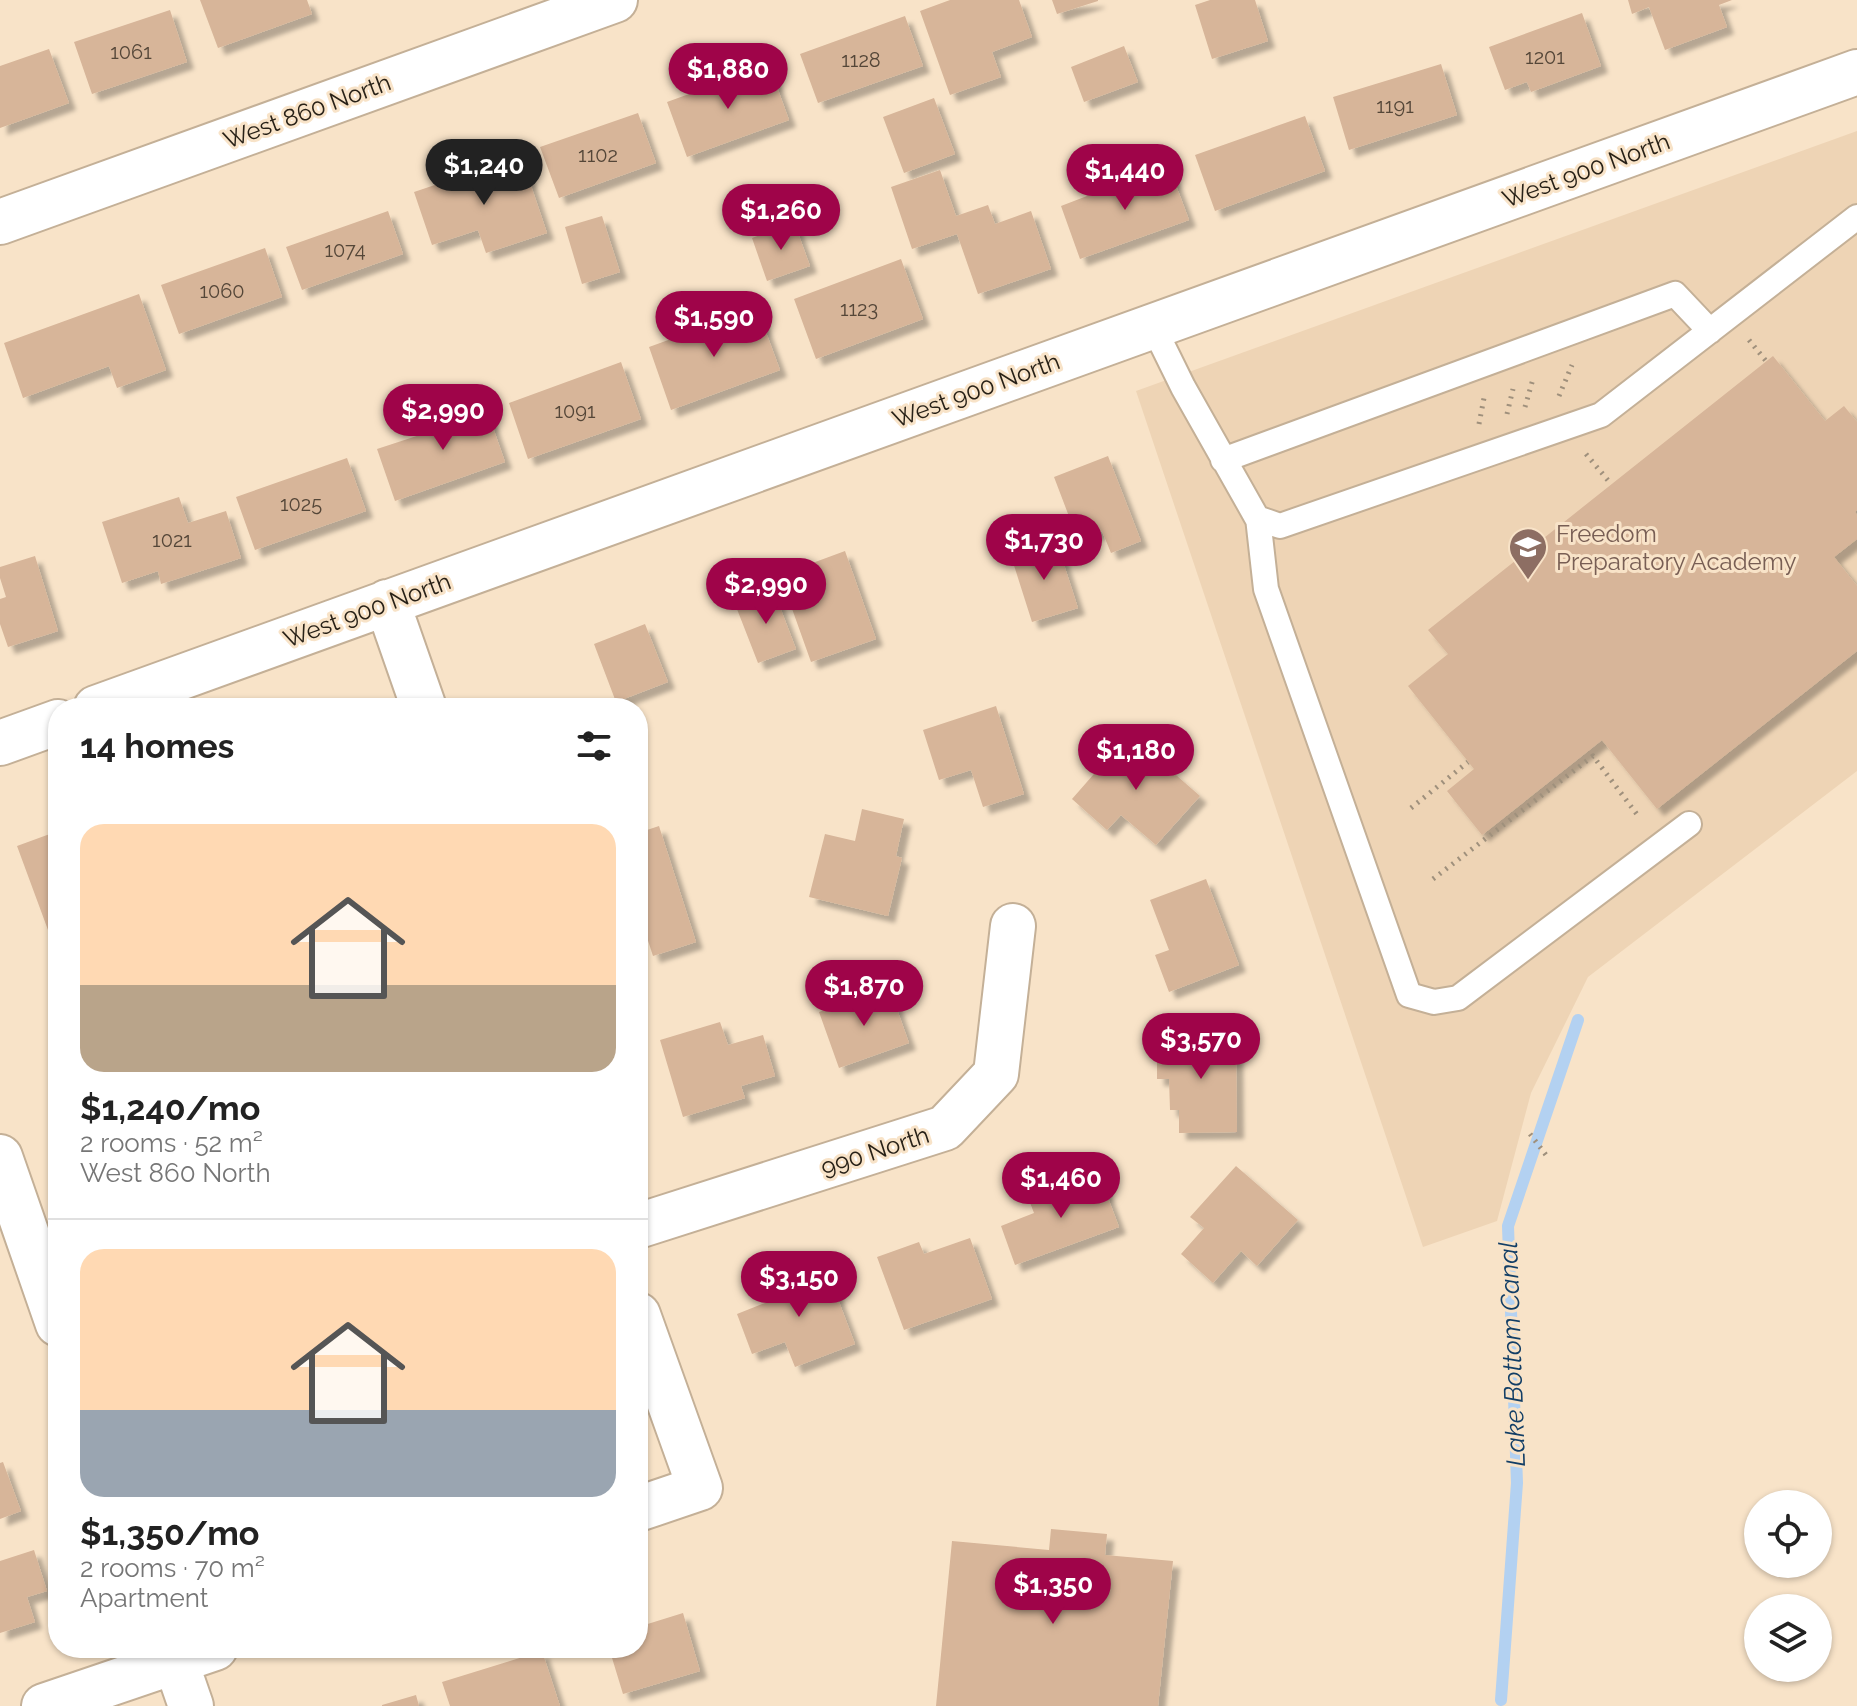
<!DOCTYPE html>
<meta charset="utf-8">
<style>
:root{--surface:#fff;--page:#f2f2f2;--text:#222;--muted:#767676;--line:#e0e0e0;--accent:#9f0449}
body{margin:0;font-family:Raleway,sans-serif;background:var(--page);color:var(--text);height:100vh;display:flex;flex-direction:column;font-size:30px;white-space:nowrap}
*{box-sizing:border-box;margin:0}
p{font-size:26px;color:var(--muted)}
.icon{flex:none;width:44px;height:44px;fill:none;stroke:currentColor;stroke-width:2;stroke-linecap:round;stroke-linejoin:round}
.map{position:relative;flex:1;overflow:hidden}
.drawer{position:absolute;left:48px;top:698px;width:600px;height:960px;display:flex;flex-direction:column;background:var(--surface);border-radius:32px;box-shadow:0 2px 6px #0004}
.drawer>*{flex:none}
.fabs{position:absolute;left:1744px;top:1490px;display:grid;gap:16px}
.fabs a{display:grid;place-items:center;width:88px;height:88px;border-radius:50%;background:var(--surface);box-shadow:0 2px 6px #0004;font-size:40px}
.price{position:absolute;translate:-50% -68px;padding:0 18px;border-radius:28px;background:var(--accent);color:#fff;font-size:26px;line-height:52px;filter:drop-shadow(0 2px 4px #0008)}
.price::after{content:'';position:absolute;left:50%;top:48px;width:24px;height:18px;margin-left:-12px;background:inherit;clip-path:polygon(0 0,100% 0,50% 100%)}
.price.current{background:#222;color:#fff}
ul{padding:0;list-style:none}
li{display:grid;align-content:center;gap:16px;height:424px;padding:0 32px}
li+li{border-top:2px solid var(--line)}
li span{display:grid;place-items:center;height:248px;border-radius:24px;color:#555}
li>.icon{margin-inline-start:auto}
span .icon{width:144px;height:144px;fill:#fffc;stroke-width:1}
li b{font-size:34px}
h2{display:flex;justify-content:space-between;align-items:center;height:96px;padding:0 32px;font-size:34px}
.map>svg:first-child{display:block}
</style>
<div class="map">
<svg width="1857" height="1706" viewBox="0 0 1857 1706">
<defs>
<filter id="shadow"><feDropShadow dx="7" dy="7" stdDeviation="2" flood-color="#0004"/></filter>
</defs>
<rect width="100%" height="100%" fill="#f8e3c8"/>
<path fill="#eed4b5" d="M1857,131v640l-269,206 -57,116 -34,128 -74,26 -287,-856z"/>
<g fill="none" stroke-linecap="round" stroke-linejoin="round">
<path stroke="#b3d1f1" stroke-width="12" d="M1501,1700l16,-217 -9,-257 70,-206"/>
</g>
<path fill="#d7b599" filter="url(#shadow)" d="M200,0h107l5,14 -94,34z
M950,0h69l13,37 -40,15 9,25 -51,18 -30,-84z
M1052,0h46v1l-41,13z
M1210,0h45l13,41 -56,18 -17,-54z
M1628,0h104l-13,5 8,22 -62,23 -16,-43 -17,7z
M170,10l17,52 -95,32 -18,-52z
M1582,13l19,53 -70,26 -4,-10 -22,8 -16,-43z
M905,16l18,50 -105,37 -18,-49z
M1124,46l14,36 -54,20 -13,-35z
M49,49l20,54 -69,25v-62z
M1441,64l16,51 -108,35 -16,-53z
M769,65l20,55 -102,37 -20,-55z
M934,98l21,56 -51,19 -21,-56z
M638,113l18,50 -97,35 -19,-51z
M1305,116l20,55 -110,40 -20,-56z
M521,156l26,77 -61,20 -8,-23 -46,15 -18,-53z
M1168,164l21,56 -109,39 -19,-53 39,-15v-2z
M940,170l16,46 32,-11 7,19 36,-13 20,58 -73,25 -21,-60 -45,15 -21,-62z
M388,211l15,43 -101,36 -16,-43z
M602,216l18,56 -38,12 -17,-57z
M794,222l16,44 -43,15 -15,-43z
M265,248l17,49 -103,37 -18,-49z
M901,259l22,60 -107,40 -22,-60z
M139,294l27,76 -49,18 -8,-22 -86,32 -19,-55z
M757,308l23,62 -109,40 -22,-63z
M1773,356l52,65 19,-15 13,16v88l-2,2 2,3v24l-23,18 23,29v65l-200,158 -55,-69 -120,95 -35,-44 27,-22 -66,-83 40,-32 -20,-24z
M621,362l20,57 -113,40 -19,-56z
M483,399l22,63 -110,39 -18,-52 58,-19 -5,-12z
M1108,456l33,85 -30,12 -9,-22 -24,9 -24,-63z
M347,458l19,53 -111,39 -19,-53z
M179,497l9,26 38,-12 15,47 -80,26 -3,-13 -36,12 -20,-61z
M1057,543l21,65 -46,14 -21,-66z
M845,551l31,88 -65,23 -31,-87z
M35,556l23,75 -50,16 -8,-23v-25l6,-2 -6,-19v-11z
M773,589l23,60 -38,14 -23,-59z
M645,624l23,58 -52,20 -22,-58z
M996,706l28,88 -41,13 -12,-37 -32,10 -16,-50z
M1129,734l71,62 -44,49 -35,-30 -14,15 -35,-31z
M862,809l42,10 -8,37 6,2 -14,58 -79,-19 16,-63 30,7z
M659,826l37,116 -43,14 -15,-46v-77z
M58,831v96l-10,3 -31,-84z
M1206,879l33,86 -70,27 -14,-37 14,-5 -19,-50z
M889,987l20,56 -70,25 -20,-56z
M720,1022l8,23 35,-10 12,41 -34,10 4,12 -62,19 -23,-77z
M1236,1036l1,96 -58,1v-23h-9l-1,-31h-12v-42z
M1236,1166l62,54 -41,46 -16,-15 -28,32 -32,-29 23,-26 -14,-11z
M1099,1174l20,53 -104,38 -14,-39 33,-13 -5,-13z
M970,1238l22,61 -88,31 -27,-73 42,-15 5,12z
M825,1265l30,79 -60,23 -10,-25 -33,12 -15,-40 33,-13 -5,-13z
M3,1462l18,49 -21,8v-56z
M1051,1529l56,5 -2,21 68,6 -15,145h-222l16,-165 97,9z
M34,1550l13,41 -20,6 8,25 -35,11v-72z
M683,1613l17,58 -77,23 -14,-46h29v-21z
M542,1651l18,55h-110l-8,-24z
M416,1695l3,11h-37v-1z"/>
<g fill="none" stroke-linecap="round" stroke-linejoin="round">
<g stroke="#c4b097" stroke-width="28">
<path id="lane" d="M1153,326l30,61 74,131 23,8 321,-111 256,-198
M1223,460l452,-166 35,37
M1258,518l8,71 143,406 25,7 24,-4 231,-174"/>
</g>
<g stroke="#c4b097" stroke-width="48">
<path id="street" d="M0,222l615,-222
M387,602l37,106
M96,708l1761,-636
M0,743l58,-21
M0,1157l58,167
M638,1226l307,-98 51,-54 17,-148
M638,1315l62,173 -62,21
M171,1648l20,58
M44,1706l171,-58"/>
</g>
<path stroke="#9f907c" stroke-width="5" stroke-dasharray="2 6" stroke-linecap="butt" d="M1749,340l17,21
M1559,396l13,-31
M1525,407l8,-28
M1507,414l6,-25
M1479,424l5,-26
M1586,454l25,30
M1411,808l57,-46
M1433,879l160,-123 46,61
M1530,1134l16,21"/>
<use href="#lane" stroke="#fff" stroke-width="24"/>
<use href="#street" stroke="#fff" stroke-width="44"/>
</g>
<defs>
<g id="school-pin" transform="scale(2)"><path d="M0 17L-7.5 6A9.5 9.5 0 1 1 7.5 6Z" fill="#8d6e63" stroke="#f8e3c8"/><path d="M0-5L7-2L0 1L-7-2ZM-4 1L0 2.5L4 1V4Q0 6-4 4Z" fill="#fff"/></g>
</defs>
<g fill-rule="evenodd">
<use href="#school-pin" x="1528" y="547"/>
</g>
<g text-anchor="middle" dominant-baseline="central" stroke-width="6" stroke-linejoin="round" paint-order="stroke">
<g font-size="20" fill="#544638">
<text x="131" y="52">1061</text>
<text x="1545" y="57">1201</text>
<text x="861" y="60">1128</text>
<text x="1395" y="106">1191</text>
<text x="598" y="155">1102</text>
<text x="345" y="250">1074</text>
<text x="222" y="291">1060</text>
<text x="859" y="309">1123</text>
<text x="575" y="411">1091</text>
<text x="301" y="504">1025</text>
<text x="172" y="540">1021</text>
</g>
<g font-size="24" fill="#282117" stroke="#f8e3c8">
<text transform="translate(307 111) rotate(-20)">West 860 North</text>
<text transform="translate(1586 170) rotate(-20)">West 900 North</text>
<text transform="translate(976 390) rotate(-20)">West 900 North</text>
<text transform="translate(367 610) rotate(-20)">West 900 North</text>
<text transform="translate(875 1151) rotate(-18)">990 North</text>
</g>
<g font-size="24" fill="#785e54" stroke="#f8e3c8" text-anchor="start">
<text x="1556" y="533">Freedom<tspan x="1556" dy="28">Preparatory Academy</tspan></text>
</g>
<g font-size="26" font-style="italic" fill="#123e66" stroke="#f8e3c8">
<text transform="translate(1512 1354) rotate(-92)">Lake Bottom Canal</text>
</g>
</g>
</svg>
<div class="fabs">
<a><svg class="icon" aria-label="locate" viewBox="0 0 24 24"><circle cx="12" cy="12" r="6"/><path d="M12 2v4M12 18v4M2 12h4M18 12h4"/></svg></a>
<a><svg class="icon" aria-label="layers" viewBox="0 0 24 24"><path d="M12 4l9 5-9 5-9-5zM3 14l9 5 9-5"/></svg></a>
</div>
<b class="price" style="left:728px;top:111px">$1,880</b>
<b class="price current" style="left:484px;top:207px">$1,240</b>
<b class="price" style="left:1125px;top:212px">$1,440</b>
<b class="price" style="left:781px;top:252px">$1,260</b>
<b class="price" style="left:714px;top:359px">$1,590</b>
<b class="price" style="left:443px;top:452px">$2,990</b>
<b class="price" style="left:1044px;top:582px">$1,730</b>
<b class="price" style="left:766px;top:626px">$2,990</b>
<b class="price" style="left:1136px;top:792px">$1,180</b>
<b class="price" style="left:864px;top:1028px">$1,870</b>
<b class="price" style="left:1201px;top:1081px">$3,570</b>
<b class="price" style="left:1061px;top:1220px">$1,460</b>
<b class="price" style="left:799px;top:1319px">$3,150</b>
<b class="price" style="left:1053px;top:1626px">$1,350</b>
<section class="drawer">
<h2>14 homes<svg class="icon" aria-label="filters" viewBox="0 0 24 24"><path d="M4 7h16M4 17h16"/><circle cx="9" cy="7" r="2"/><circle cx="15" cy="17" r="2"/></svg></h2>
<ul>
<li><span style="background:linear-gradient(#ffd9b3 65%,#b9a48a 0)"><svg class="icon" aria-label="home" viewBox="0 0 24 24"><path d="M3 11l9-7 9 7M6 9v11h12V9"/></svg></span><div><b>$1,240/mo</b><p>2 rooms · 52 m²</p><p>West 860 North</p></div></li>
<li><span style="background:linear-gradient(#ffd9b3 65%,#9aa5b1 0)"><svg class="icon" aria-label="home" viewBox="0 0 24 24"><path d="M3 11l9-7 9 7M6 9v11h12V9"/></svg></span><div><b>$1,350/mo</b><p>2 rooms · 70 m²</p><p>Apartment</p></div></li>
</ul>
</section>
</div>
